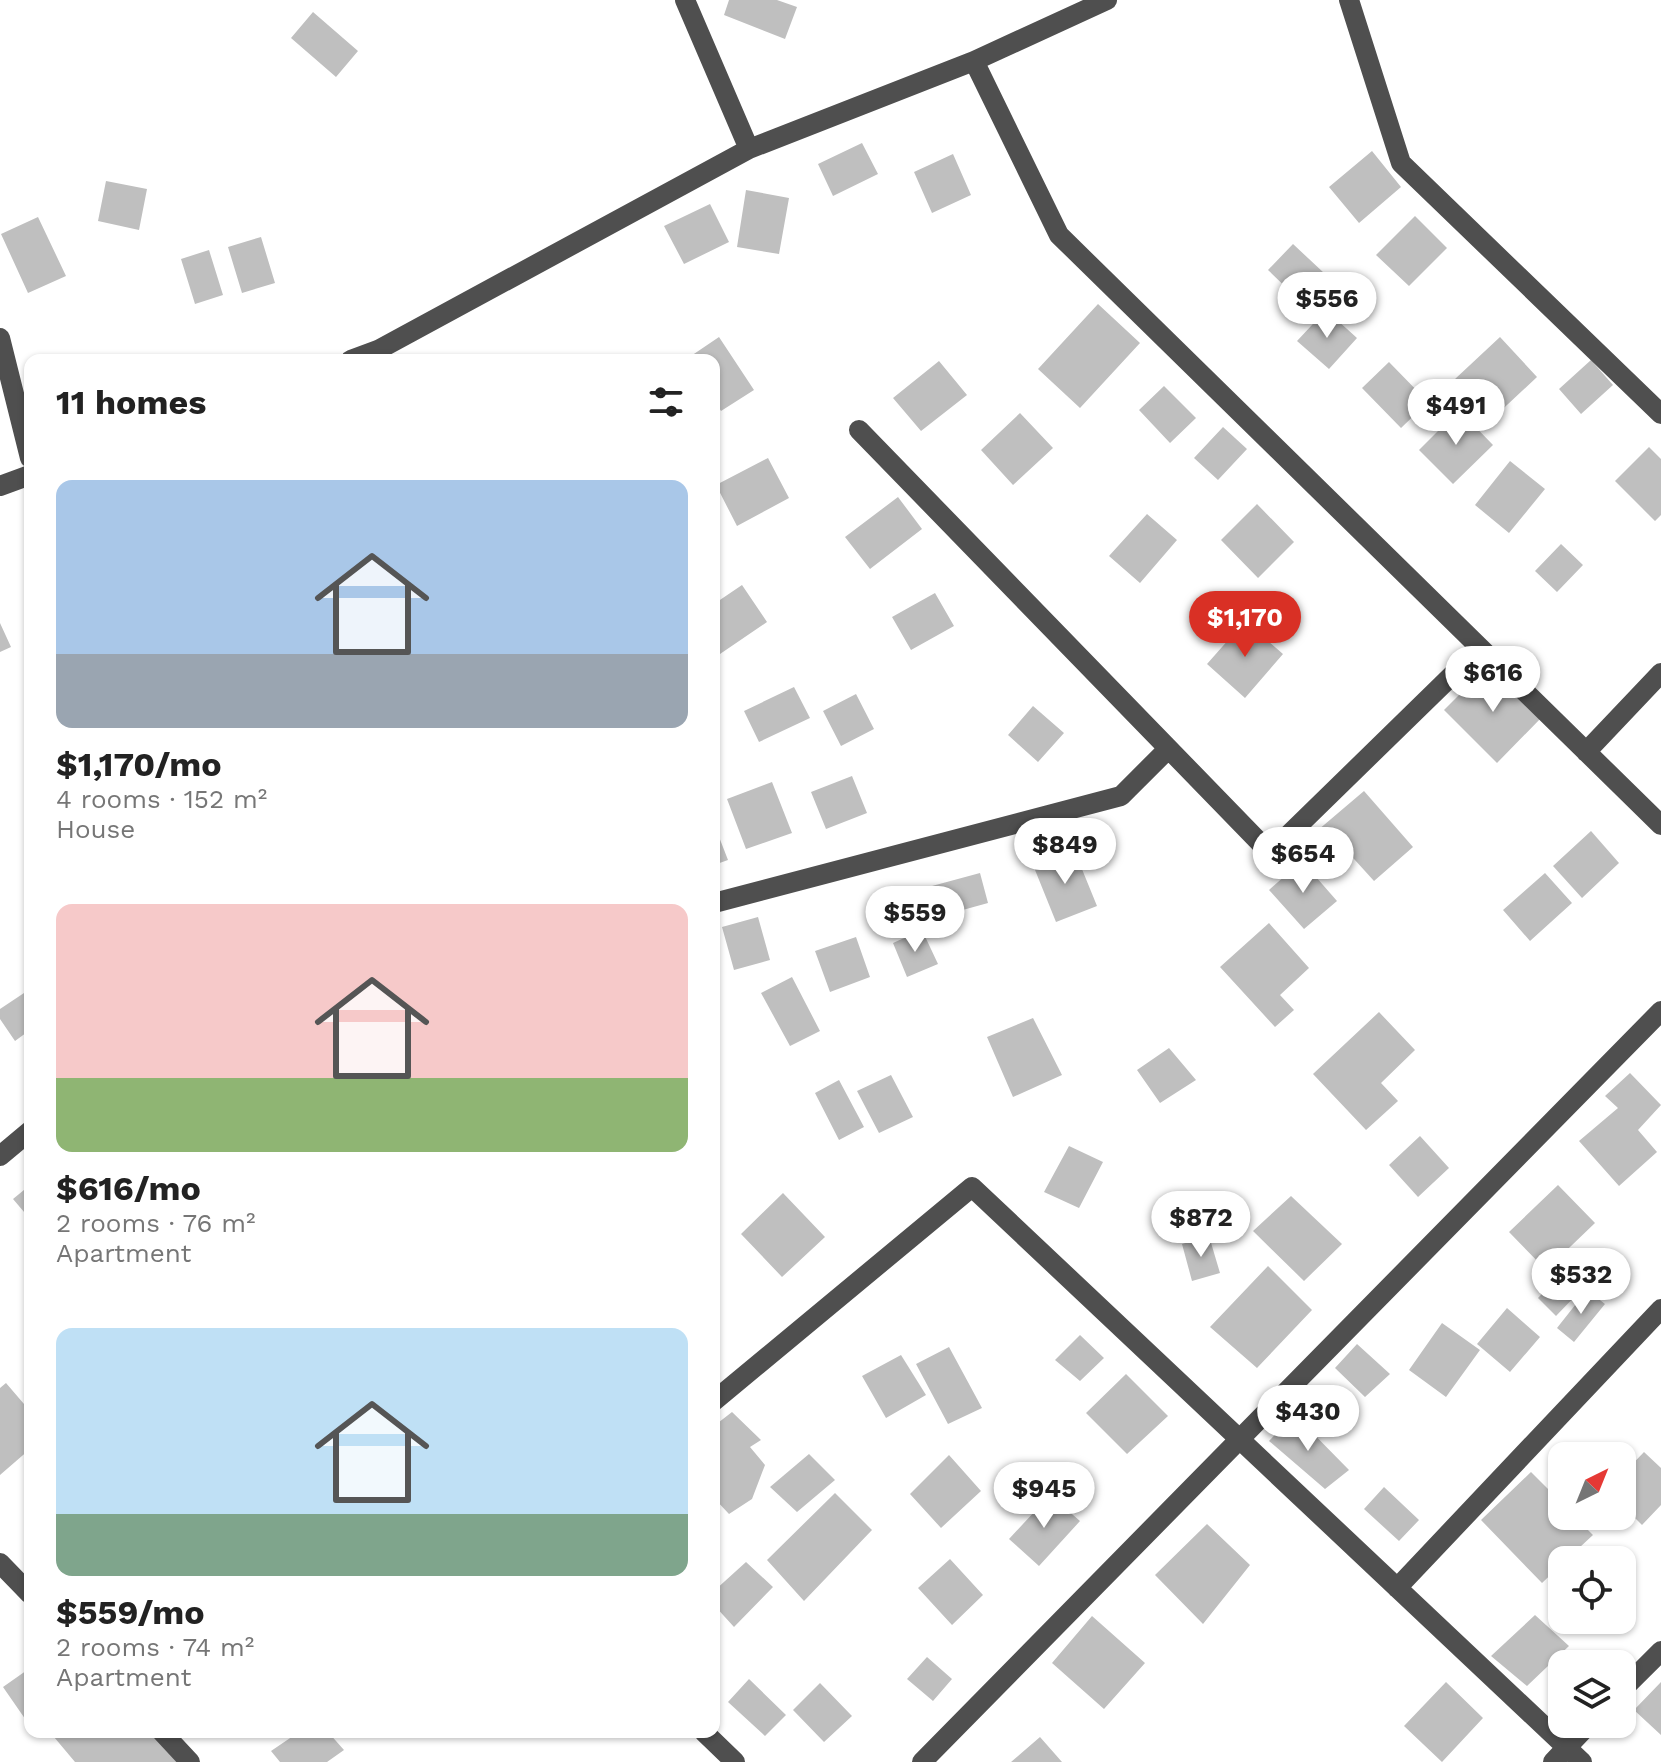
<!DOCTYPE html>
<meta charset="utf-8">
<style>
:root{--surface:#fff;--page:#f6f6f6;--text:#222;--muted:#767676;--accent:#d93025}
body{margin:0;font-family:"Work Sans",sans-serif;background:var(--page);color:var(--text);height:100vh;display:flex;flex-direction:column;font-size:30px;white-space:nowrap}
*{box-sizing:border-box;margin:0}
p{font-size:26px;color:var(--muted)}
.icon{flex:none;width:44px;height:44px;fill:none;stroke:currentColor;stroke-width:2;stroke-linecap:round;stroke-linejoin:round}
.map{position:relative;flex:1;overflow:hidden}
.sheet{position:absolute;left:24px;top:354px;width:696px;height:1384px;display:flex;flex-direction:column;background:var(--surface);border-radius:16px;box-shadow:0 2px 6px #0004}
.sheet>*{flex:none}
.needle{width:52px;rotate:43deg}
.controls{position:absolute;left:1548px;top:1442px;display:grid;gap:16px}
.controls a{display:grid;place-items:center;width:88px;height:88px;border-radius:16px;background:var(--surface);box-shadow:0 2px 6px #0004;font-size:40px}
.price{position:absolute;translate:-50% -68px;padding:0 18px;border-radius:28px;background:#fff;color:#222;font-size:26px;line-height:52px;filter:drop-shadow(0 2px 4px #0008)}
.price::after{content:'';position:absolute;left:50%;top:48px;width:24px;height:18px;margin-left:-12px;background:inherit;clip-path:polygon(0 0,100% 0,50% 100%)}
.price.current{background:var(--accent);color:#fff}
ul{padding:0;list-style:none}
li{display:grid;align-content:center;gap:16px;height:424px;padding:0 32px}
li span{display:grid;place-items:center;height:248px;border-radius:16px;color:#555}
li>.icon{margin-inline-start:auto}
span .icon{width:144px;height:144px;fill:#fffc;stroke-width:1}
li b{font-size:34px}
h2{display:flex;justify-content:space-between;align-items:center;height:96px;padding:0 32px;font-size:34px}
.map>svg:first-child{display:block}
</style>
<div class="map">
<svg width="1661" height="1762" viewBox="0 0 1661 1762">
<rect width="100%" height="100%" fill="#fff"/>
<path fill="#bfbfbf" d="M729,0h48l20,7 -12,32 -61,-24z
M313,12l45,39 -22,26 -45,-39z
M862,143l16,31 -45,22 -15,-32z
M1372,151l29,36 -42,36 -30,-36z
M953,154l18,41 -39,18 -18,-41z
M106,181l41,8 -8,41 -41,-9z
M746,190l43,8 -10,56 -42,-7z
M710,204l19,38 -45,22 -20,-38z
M1415,216l32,32 -38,38 -33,-31z
M38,217l28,59 -38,17 -27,-59z
M261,237l14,46 -33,10 -14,-46z
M1293,244l31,29 -26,26 -30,-29z
M209,250l14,45 -28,9 -14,-45z
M1098,304l42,39 -60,65 -42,-39z
M1326,310l31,28 -28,31 -32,-28z
M719,337l35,53 -33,21 -7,-11v-40h-29z
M1500,337l37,40 -45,42 -37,-40z
M1591,360l22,25 -32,29 -22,-25z
M939,361l28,34 -46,36 -28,-33z
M1389,362l39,40 -27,26 -39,-40z
M1164,386l32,32 -26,25 -31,-33z
M1459,410l34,35 -40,39 -34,-34z
M1020,413l33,35 -40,37 -32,-35z
M1223,427l24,22 -29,31 -24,-22z
M1649,447l12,12v56l-6,6 -40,-40z
M768,458l21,40 -52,28 -21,-41z
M1510,461l35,28 -36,44 -34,-28z
M898,497l24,32 -52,40 -25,-32z
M1257,504l37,38 -36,36 -37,-38z
M1147,514l30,26 -37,43 -31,-27z
M1561,544l22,21 -26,27 -22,-21z
M742,585l25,37 -47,32 -6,-8v-42z
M935,593l19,33 -43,24 -19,-33z
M1245,621l38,33 -38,44 -38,-34z
M0,623l11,24 -11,5z
M1488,666l53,52 -44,45 -53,-53z
M794,687l16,31 -51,24 -15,-31z
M856,694l18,35 -33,17 -18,-35z
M1033,706l31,27 -26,29 -30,-27z
M852,776l15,37 -41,16 -15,-37z
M772,782l20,51 -46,16 -19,-50z
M1364,791l49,56 -39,34 -29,-32 -12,11 -22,-24z
M714,824l14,36 -14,5z
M1591,831l28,32 -37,35 -29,-32z
M1075,852l22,54 -41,16 -23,-57z
M1302,861l35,40 -33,28 -35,-39z
M980,873l8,30 -47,13 -9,-30z
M1545,873l27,30 -42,38 -27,-31z
M758,917l12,43 -36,10 -12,-43z
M1269,923l40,45 -29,27 14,15 -19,17 -55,-60z
M922,930l16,34 -31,13 -14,-34z
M856,937l14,40 -40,15 -15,-41z
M792,977l28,54 -30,15 -29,-53z
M30,989v41l-15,11 -15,-22v-10z
M1379,1012l36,38 -34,33 17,18 -32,29 -53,-56z
M1033,1018l29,57 -49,22 -26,-60z
M1169,1048l27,32 -36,23 -23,-33z
M1630,1073l31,32 -23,25 19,22 -38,34 -40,-45 39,-33 -13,-12z
M891,1075l22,42 -34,16 -22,-42z
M839,1080l25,47 -25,13 -24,-47z
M1420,1136l29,32 -31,29 -29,-32z
M1069,1146l34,16 -24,46 -35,-16z
M30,1185v34l-17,-20z
M1558,1185l37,38 -49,47 -37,-38z
M783,1193l42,44 -43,40 -41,-43z
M1291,1196l51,48 -38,37 -51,-50z
M1209,1236l11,37 -28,8 -10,-37z
M1586,1248l18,18 -48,50 -18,-18z
M1268,1266l44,44 -55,58 -47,-41z
M1587,1290l18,14 -31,38 -17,-14z
M1507,1308l33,29 -30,35 -33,-28z
M1442,1323l38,27 -34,47 -37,-27z
M1080,1335l24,23 -24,23 -25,-21z
M1357,1344l33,30 -25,23 -30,-29z
M949,1347l33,61 -34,16 -32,-60z
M901,1355l25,40 -40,23 -24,-42z
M1126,1374l42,42 -41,38 -41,-41z
M6,1383l24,28v38l-30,26v-87z
M732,1412l29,28 -11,7 15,18 -13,34 -23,15 -15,-16v-72z
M1294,1414l55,56 -24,19 -56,-48z
M1644,1452l17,16v37l-19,20 -20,-20v-30z
M809,1454l26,26 -38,32 -27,-25z
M949,1455l32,36 -40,37 -31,-34z
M1531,1472l31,31v13h12l19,19 -27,25h-4v4l-20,19 -61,-63z
M1384,1487l35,33 -20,21 -35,-32z
M835,1493l37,37 -68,71 -37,-41z
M1050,1495l30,26 -41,45 -30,-27z
M1207,1524l43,41 -47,59 -48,-49z
M950,1559l33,36 -31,30 -34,-37z
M746,1562l27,25 -39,40 -20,-22v-14z
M1535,1615l34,31 -42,40 -36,-30z
M1092,1616l53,47 -41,46 -52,-46z
M927,1657l25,22 -19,22 -26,-22z
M30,1668v58l-27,-39z
M749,1679l37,36 -21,21 -37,-34z
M1446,1682l37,36 -41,44 -38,-36z
M1661,1682v53l-27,-25z
M820,1683l32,33 -28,26 -31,-32z
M60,1732h91l26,30h-102l-21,-25z
M299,1732h29l16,18 -17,12h-47l-9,-11z
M1040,1737l22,25h-51z"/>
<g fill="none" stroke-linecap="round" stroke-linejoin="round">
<path stroke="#4f4f4f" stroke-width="20" d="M685,0l64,149
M1349,0l52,163 260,251
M974,61l85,174 602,590
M0,338l30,120
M351,360l27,-10 371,-201 225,-88 133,-61
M859,430l411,423 210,-205
M0,486l30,-11
M1586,752l75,-79
M714,903l407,-107 47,-47
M0,1156l30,-25
M714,1401l258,-214 610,575
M0,1563l30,31
M1397,1588l264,-279
M1622,1690l39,-39
M162,1732l28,30
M704,1732l31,30
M922,1762l739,-751
M1553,1762l36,-38"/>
</g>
</svg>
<div class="controls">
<a><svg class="needle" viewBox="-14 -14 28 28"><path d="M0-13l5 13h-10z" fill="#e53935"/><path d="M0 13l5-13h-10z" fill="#767676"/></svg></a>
<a><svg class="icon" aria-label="locate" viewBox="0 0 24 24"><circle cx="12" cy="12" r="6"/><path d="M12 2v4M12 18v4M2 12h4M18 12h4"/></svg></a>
<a><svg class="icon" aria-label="layers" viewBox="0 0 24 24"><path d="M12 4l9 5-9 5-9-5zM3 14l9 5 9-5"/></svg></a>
</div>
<b class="price" style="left:1327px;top:340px">$556</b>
<b class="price" style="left:1456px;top:447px">$491</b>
<b class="price current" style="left:1245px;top:659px">$1,170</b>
<b class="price" style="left:1493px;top:714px">$616</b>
<b class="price" style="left:1065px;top:886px">$849</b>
<b class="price" style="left:1303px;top:895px">$654</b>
<b class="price" style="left:915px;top:954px">$559</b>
<b class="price" style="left:1201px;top:1259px">$872</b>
<b class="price" style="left:1581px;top:1316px">$532</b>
<b class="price" style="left:1308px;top:1453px">$430</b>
<b class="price" style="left:1044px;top:1530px">$945</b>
<section class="sheet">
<h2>11 homes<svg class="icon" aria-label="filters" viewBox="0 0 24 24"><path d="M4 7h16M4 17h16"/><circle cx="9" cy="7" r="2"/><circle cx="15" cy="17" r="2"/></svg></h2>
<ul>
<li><span style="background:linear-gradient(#a9c7e8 70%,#9aa5b1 0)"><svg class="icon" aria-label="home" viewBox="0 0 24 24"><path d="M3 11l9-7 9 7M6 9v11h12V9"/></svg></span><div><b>$1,170/mo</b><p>4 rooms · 152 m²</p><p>House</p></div></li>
<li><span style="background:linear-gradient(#f6c9c9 70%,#8fb573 0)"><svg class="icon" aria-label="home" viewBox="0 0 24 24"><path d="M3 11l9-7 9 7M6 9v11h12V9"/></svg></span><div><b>$616/mo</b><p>2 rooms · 76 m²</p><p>Apartment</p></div></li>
<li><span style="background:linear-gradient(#bfe0f5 75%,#7fa58c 0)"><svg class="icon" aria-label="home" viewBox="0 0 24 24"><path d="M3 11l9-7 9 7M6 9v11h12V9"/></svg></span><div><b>$559/mo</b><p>2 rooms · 74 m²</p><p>Apartment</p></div></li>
</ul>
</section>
</div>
